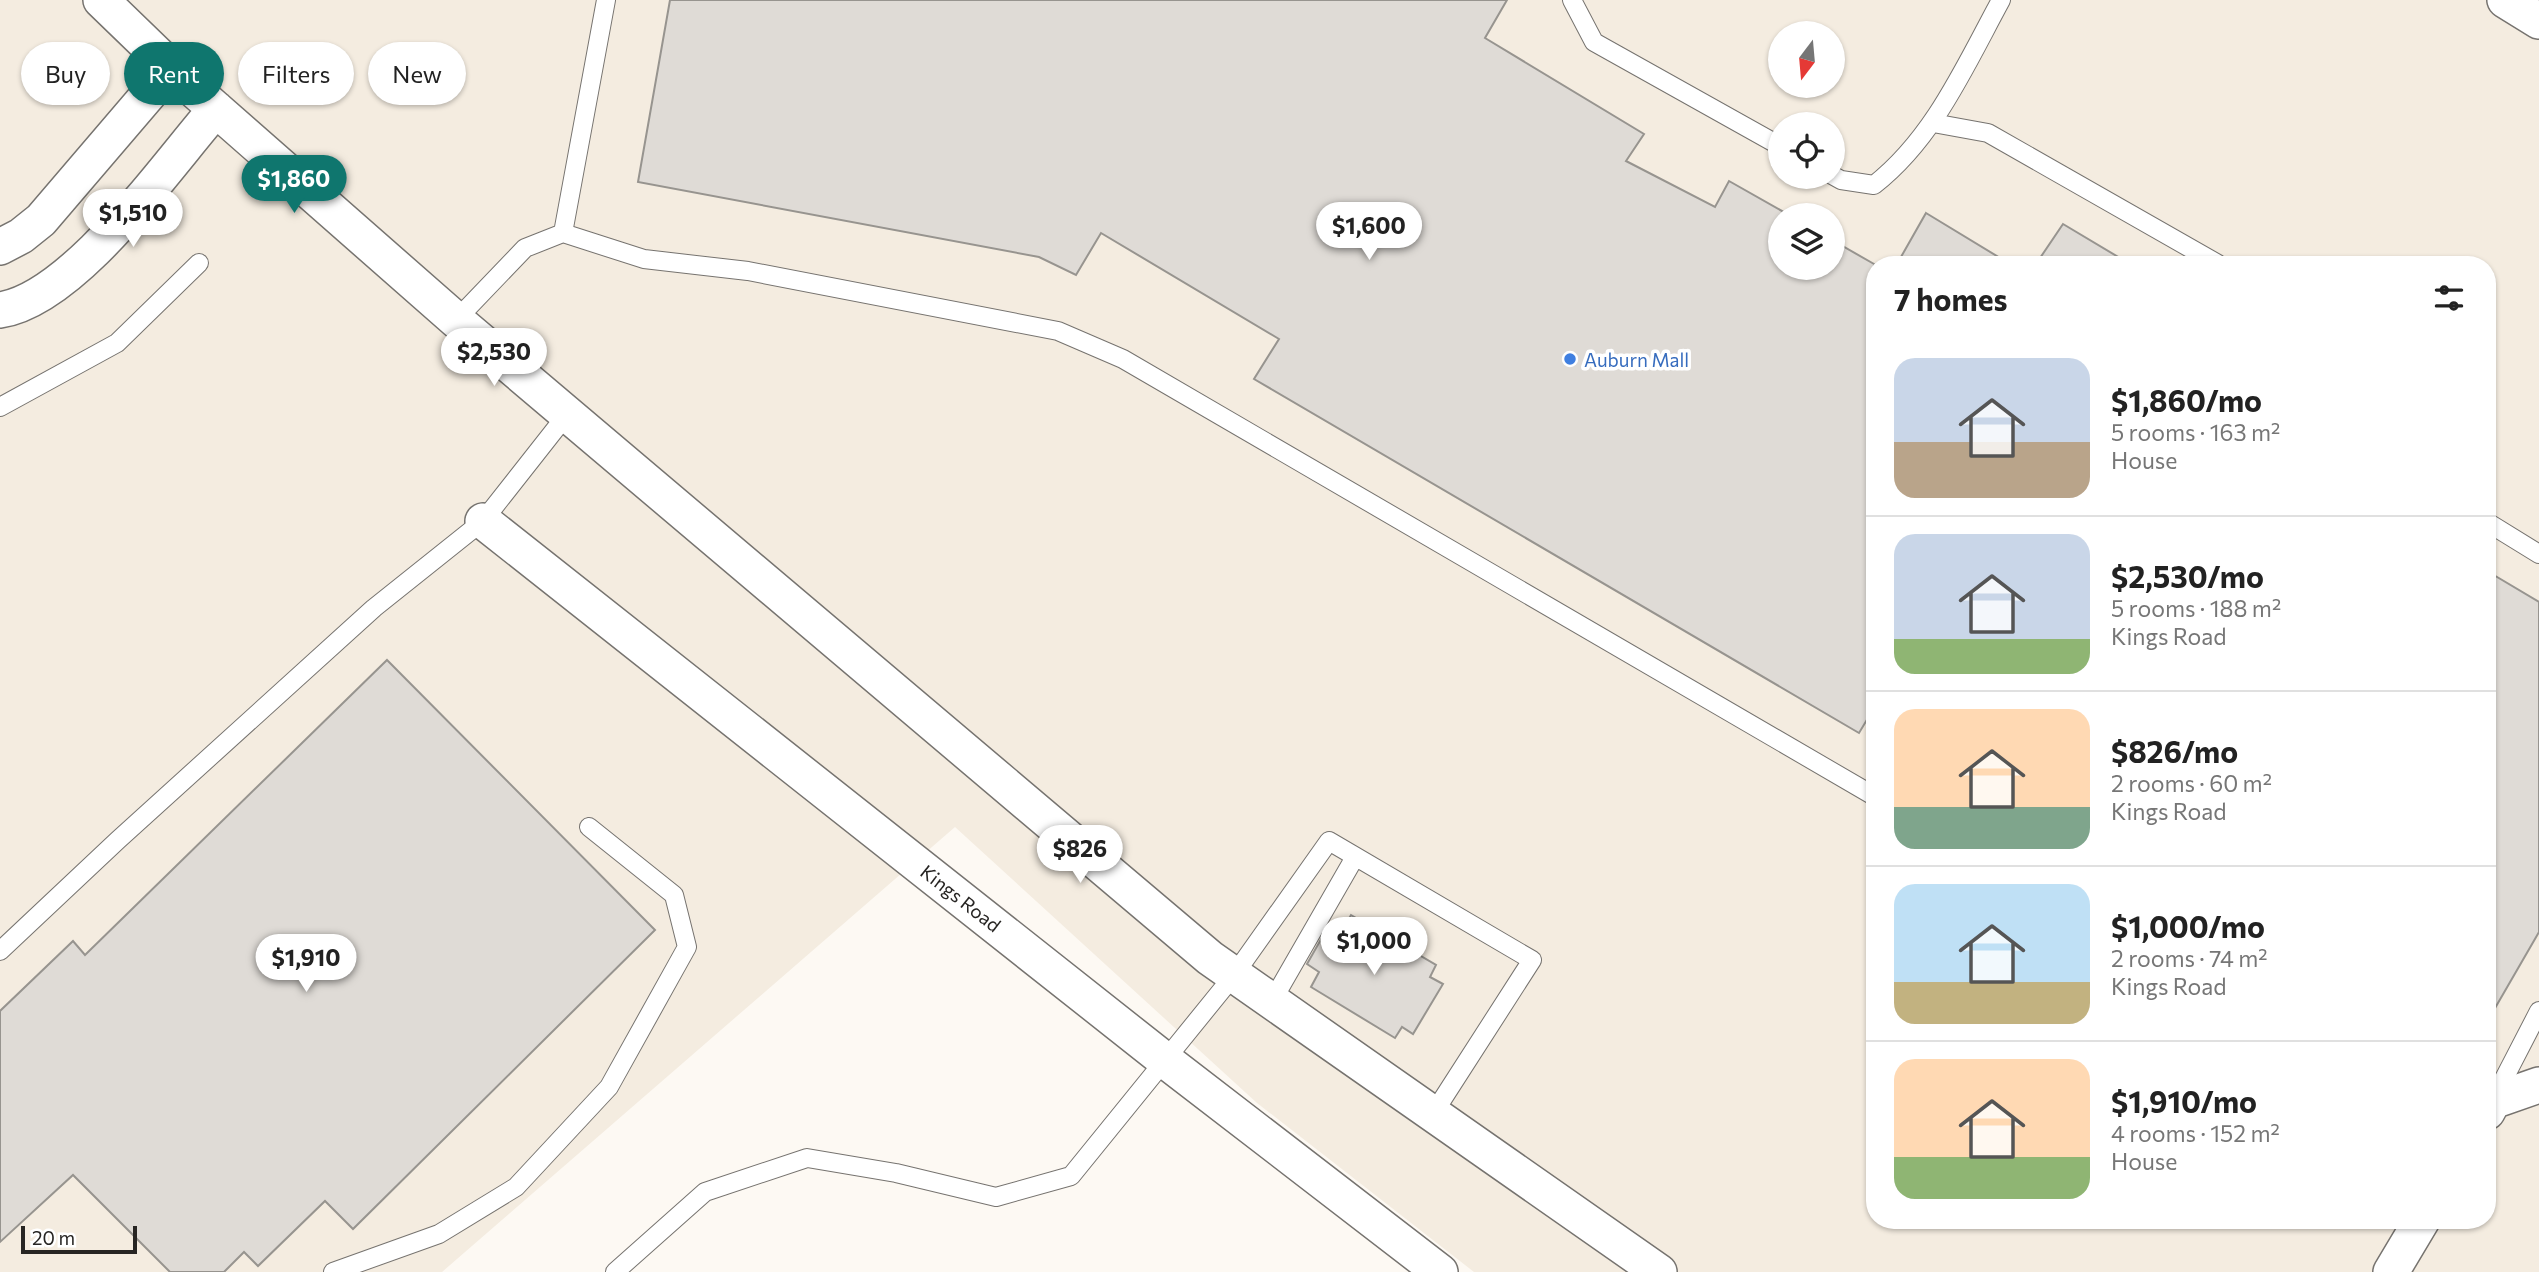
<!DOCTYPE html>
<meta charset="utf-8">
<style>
:root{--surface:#fff;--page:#f6f6f6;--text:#222;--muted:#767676;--line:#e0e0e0;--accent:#0f766e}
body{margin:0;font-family:Commissioner,sans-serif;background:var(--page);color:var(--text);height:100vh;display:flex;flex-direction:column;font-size:26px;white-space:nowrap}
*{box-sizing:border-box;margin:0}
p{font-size:23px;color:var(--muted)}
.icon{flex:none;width:38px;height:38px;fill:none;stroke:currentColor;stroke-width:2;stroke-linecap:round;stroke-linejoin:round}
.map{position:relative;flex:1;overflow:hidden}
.details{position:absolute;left:1866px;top:256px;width:630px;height:973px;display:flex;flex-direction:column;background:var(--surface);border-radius:28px;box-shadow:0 2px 5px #0004}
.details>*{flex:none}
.guide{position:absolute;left:21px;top:42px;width:665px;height:63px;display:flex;gap:14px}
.needle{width:46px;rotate:196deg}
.buttons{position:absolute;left:1768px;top:21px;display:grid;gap:14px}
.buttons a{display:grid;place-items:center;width:77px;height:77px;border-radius:50%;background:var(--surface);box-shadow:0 2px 5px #0004;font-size:35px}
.scale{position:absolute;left:21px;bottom:18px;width:116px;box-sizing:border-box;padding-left:7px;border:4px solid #272523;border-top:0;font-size:19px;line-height:24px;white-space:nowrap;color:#272523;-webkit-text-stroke:5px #fff;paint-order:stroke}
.price{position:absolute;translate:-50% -60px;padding:0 16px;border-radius:24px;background:#fff;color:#222;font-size:23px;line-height:46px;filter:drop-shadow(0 2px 4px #0008)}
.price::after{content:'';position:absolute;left:50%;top:42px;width:21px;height:16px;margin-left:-10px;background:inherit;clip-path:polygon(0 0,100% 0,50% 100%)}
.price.current{background:var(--accent);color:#fff}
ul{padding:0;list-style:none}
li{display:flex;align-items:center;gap:21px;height:175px;padding:0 28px}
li+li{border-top:2px solid var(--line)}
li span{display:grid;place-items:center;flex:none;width:196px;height:140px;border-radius:21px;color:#555}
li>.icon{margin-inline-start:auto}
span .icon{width:84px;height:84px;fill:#fffc;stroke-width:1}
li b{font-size:30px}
h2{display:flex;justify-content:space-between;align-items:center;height:84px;padding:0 28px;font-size:30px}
.pill{padding:0 24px;border-radius:32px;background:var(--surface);box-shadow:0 2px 5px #0004;font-size:24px;line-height:63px}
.pill.current{background:var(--accent);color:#fff}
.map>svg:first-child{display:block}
</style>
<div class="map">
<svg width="2539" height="1272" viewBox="0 0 2539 1272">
<rect width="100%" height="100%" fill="#fdf9f3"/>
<path fill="#f4ece0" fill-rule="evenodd" d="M0,0h2539v1272h-1065l-217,-169 -302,-276 -513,445h-442zM1780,33h52v53h-52zM1780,124h52v53h-52zM1780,215h52v53h-52zM1874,264h613v956h-613z"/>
<path fill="#dfdbd6" stroke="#97948f" stroke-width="2" d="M670,0h837l-22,38 159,96 -18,27 89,46 14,-26 60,34h-9v53h52v-28l42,24v444l-15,25 -605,-354 25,-40 -178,-106 -25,42 -37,-18 -401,-75z
M1926,213l84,51h-113z
M2063,224l67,40h-94z
M2487,571l52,31v330l-52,90z
M387,660l268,270 -302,299 -28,-28 -67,65 -14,-14 -20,20h-54l-97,-97 -73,67v-231l73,-70 12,14z
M1351,915l85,50 -6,12 13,7 -30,50 -11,-7 -7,11 -84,-51 8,-15 -12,-8 21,-37 12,7z"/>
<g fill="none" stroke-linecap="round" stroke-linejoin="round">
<g stroke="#76736f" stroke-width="20">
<path id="service" d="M1572,0l22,42 186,104
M1933,123l55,10 230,131
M1832,175l9,5 33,5c60,-47 91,-119 127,-185
M563,233l43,-233
M456,320l69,-72 38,-15 81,26 104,12 310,60 65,28 751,437
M0,407l117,-64 82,-80
M2487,522l52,32
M0,951l118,-111 256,-232 109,-87 85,-108
M1271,1003l84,-146
M2493,1100l46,-89
M333,1272l106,-38 77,-47 93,-100 78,-140 -13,-52 -85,-68
M615,1272l90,-80 102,-34 89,15 100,24 75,-21 163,-201 95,-134 203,119 -99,154"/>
</g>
<g stroke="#76736f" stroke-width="38">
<path id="minor" d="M101,0l92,89 263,231 754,638 449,314
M2505,0l34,21
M0,247l21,-11 20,-16 130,-152
M0,310c74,-11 167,-145 216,-201
M483,521l683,540 274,211
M2487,1112l6,-11 46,-16
M2391,1272l31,-52"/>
</g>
<use href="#service" stroke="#fff" stroke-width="18"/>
<use href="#minor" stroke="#fff" stroke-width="35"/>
</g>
<circle fill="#3f7fe0" stroke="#fff" stroke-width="2.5" cx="1570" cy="359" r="7"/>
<g text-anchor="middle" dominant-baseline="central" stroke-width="7" stroke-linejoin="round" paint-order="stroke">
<g font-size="19" fill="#366cbe" stroke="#fff" text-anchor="start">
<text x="1584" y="359">Auburn Mall</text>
</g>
<g font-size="19" fill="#272523" stroke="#fff">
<text transform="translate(961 898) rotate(38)">Kings Road</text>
</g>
</g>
</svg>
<div class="buttons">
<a><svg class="needle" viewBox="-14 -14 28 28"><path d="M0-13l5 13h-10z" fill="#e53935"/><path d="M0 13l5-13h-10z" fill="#767676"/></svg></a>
<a><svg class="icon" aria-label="locate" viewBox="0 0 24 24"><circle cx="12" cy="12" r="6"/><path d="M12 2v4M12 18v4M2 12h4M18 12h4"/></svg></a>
<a><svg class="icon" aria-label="layers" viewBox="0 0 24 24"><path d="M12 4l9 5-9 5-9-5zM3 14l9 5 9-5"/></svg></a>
</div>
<div class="scale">20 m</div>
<b class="price current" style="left:294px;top:215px">$1,860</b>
<b class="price" style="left:133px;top:249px">$1,510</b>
<b class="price" style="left:1369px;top:262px">$1,600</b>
<b class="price" style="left:494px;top:388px">$2,530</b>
<b class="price" style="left:1080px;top:885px">$826</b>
<b class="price" style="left:1374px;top:977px">$1,000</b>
<b class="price" style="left:306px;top:994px">$1,910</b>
<div class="guide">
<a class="pill">Buy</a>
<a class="pill current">Rent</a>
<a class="pill">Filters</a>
<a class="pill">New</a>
</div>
<section class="details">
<h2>7 homes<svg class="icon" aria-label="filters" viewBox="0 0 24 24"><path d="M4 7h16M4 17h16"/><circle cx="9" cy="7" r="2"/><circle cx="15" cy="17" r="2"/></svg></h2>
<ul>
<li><span style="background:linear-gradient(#c9d6e8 60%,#b9a48a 0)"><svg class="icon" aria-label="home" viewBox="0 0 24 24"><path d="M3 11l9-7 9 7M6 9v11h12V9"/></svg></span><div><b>$1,860/mo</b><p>5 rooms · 163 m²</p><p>House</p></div></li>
<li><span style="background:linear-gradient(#c9d6e8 75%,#8fb573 0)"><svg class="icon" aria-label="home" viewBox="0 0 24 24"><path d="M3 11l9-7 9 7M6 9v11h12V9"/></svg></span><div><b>$2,530/mo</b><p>5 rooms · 188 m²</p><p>Kings Road</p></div></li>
<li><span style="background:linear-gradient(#ffd9b3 70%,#7fa58c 0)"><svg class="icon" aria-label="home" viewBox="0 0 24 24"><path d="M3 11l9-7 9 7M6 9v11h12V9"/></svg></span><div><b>$826/mo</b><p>2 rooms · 60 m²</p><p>Kings Road</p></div></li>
<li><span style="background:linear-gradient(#bfe0f5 70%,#c2b280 0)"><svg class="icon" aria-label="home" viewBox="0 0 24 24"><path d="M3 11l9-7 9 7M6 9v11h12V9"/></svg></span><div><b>$1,000/mo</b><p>2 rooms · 74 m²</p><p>Kings Road</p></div></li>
<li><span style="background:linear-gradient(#ffd9b3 70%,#8fb573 0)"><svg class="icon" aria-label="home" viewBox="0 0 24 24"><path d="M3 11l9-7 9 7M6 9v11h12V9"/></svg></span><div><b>$1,910/mo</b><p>4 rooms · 152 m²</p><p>House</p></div></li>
</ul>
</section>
</div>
